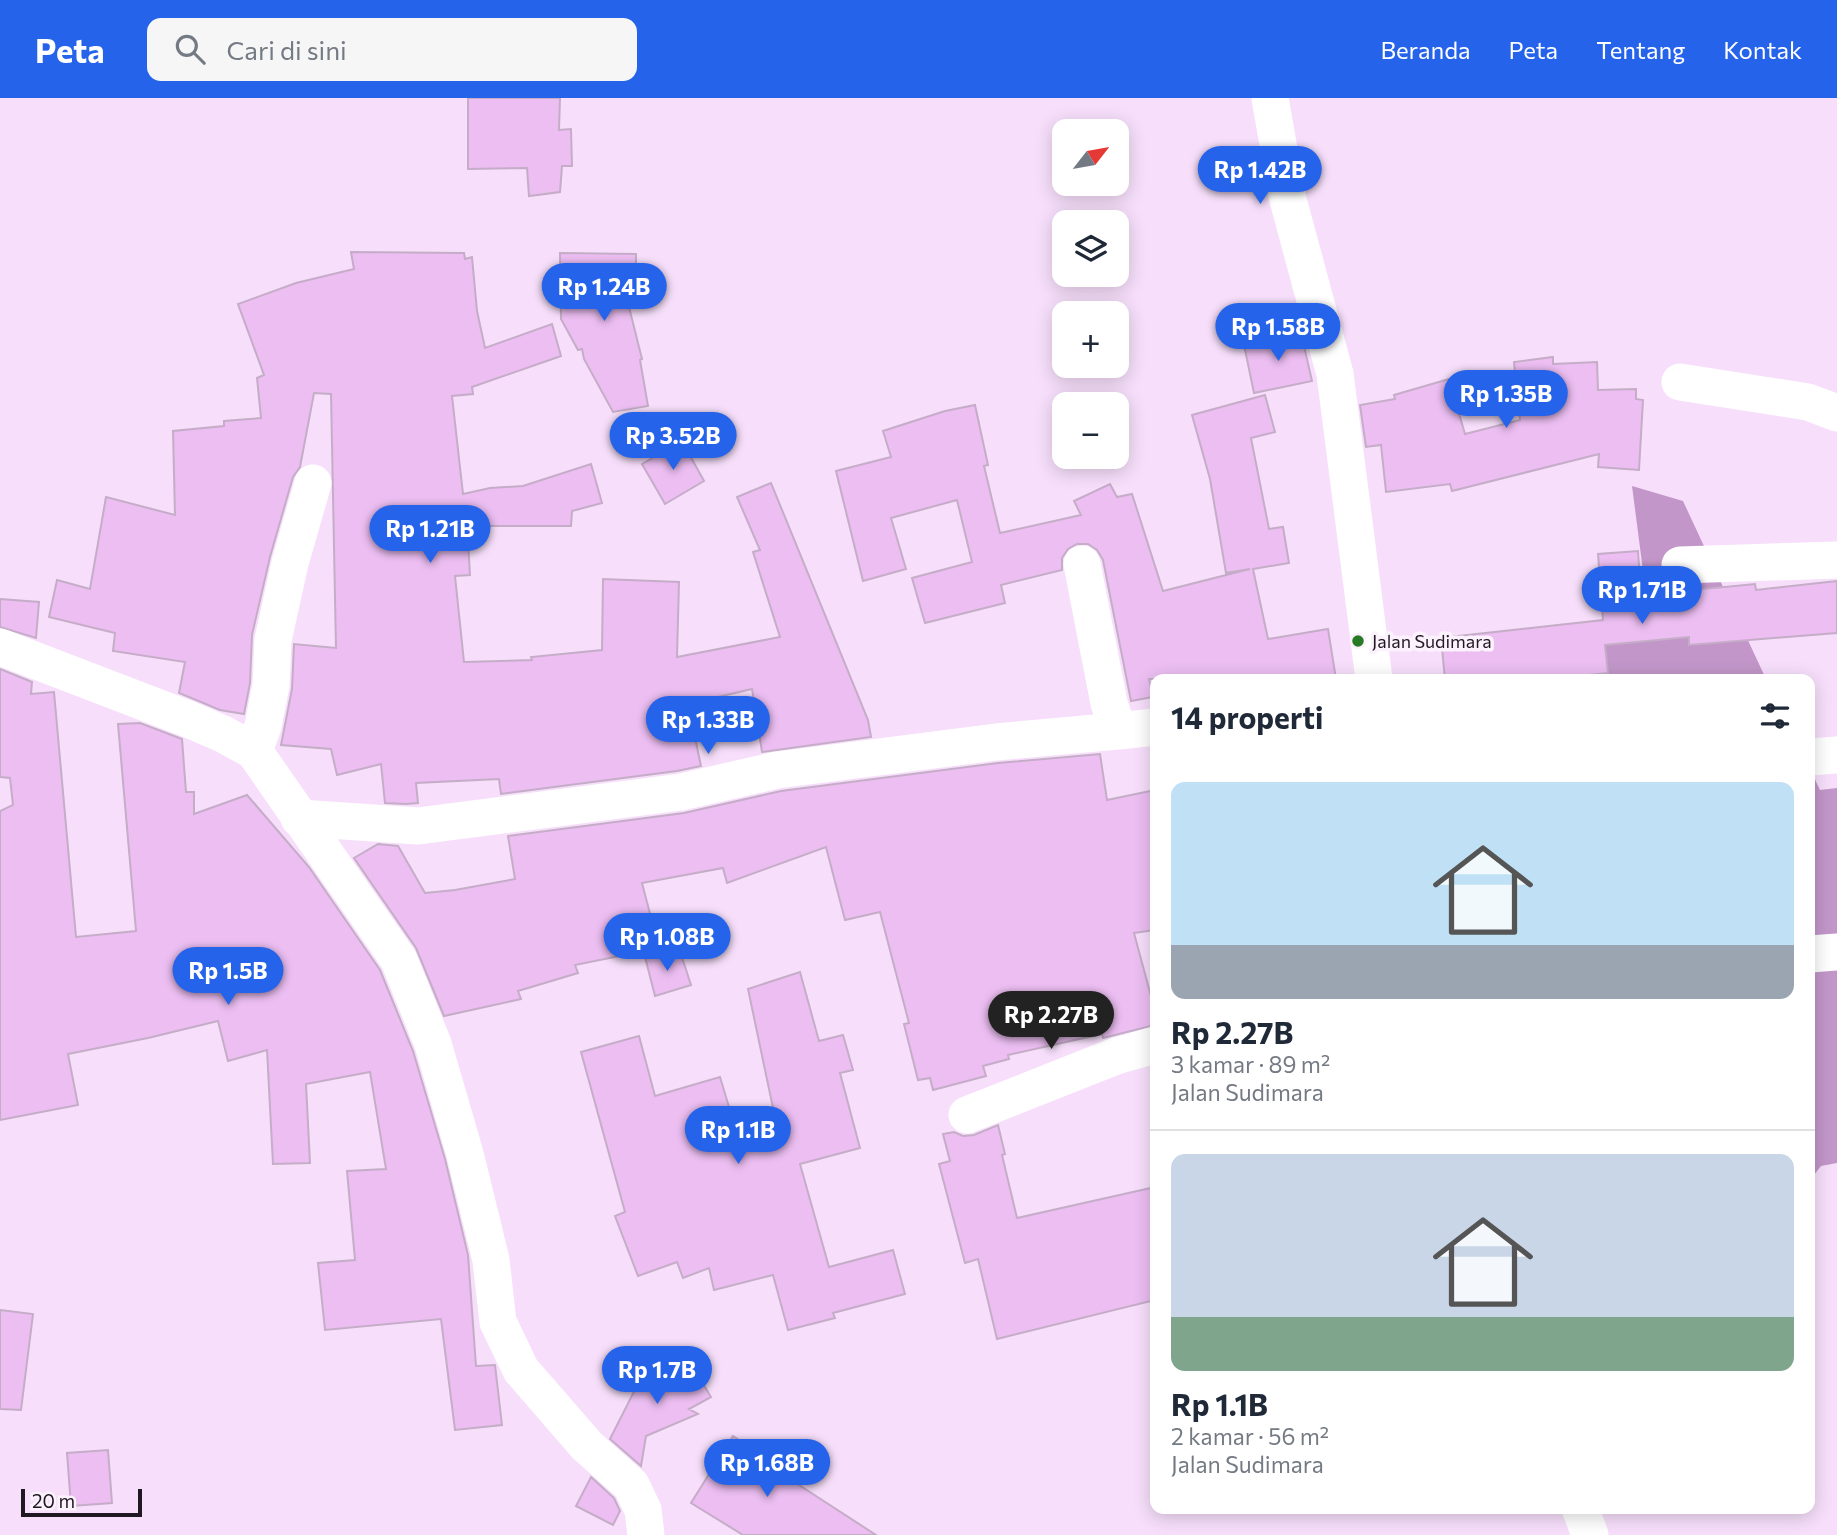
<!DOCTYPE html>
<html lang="id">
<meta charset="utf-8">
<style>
:root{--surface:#fff;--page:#f6f6f7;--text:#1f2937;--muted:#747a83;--line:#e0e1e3;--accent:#2563eb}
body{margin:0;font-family:Commissioner,sans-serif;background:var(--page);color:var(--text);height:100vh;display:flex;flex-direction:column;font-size:26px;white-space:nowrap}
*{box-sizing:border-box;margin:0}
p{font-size:23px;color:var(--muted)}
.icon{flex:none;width:38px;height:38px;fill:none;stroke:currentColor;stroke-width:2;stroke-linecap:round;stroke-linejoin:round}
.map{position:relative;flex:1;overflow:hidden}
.sheet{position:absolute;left:1150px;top:576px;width:665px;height:840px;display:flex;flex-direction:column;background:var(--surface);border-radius:14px;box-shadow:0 4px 18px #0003}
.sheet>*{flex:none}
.needle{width:46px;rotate:59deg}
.controls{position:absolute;left:1052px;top:21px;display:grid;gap:14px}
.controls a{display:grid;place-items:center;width:77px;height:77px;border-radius:14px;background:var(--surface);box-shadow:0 4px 18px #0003;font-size:35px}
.scale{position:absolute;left:21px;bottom:18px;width:121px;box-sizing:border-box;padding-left:7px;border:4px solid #1f1721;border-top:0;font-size:19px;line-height:24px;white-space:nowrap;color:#1f1721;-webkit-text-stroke:5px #fcf2fd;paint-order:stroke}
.price{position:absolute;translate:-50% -60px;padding:0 16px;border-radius:24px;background:var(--accent);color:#fff;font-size:23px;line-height:46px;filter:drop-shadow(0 2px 4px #0008)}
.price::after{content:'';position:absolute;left:50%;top:42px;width:21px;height:16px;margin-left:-10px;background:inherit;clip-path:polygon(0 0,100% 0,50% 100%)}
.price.selected{background:#222;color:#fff}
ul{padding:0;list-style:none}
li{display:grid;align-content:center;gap:14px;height:371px;padding:0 21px}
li+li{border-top:2px solid var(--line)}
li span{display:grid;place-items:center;height:217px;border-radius:14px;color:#555}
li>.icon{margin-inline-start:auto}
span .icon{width:126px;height:126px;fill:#fffc;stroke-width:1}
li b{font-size:30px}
h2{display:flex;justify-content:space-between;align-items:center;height:84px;padding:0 21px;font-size:30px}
header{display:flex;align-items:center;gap:42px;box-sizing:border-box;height:98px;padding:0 35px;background:var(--accent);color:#fff}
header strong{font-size:33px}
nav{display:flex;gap:38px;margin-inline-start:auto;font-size:24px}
.search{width:490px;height:63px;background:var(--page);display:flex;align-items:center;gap:18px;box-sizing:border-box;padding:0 24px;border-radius:14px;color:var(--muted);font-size:26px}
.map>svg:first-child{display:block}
</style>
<header>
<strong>Peta</strong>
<div class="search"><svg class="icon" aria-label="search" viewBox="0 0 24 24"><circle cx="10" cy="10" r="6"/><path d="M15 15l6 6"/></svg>Cari di sini</div>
<nav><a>Beranda</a><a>Peta</a><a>Tentang</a><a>Kontak</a></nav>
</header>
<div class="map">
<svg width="1837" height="1437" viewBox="0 0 1837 1437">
<rect width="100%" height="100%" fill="#f7dffb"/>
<path fill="#c296c9" d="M1632,388l51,15 83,178h-337l220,-62z
M1810,671l10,21 17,-2v375l-16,3 -11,14z"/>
<path fill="#ecbef2" stroke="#c5adc8" stroke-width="2" d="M468,0h92l-1,32 12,-1 1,37h-10l-2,26 -31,4 -2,-28 -59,1z
M351,154l113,1 1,6 7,-2 5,54 8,37 67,-24 9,32 -89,31 1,7 -21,2 11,98 27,-6 33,-2 68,-22 11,39 -30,8 -1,15h-104l3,49 -15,1 9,86 68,-2 -1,-3 71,-7 1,-71 76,3 -2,75 103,-20 -27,-85 7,-2 -23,-53 34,-14 97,237 3,17 -109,15 -10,-63 -64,15 13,62 -24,5 -176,23 -2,-15 -83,4 2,20 -12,1 -21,-1 -4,-39 -44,11 -6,-26 -50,-4 11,-56 2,-45 42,4 -5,-254 -17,-1 -14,74 -7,10 -23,80 -18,78 -2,48 -6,31 -24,-4 -41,-17 6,-31 -72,-11 2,-18 -66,-16 8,-37 33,9 16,-92 69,18 -2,-84 51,-5v-5l37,-3 -4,-40 7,-3 -26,-71 58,-21 58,-14z
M560,155l76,1v37h-11l17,68 -2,1 8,46 -35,6 -29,-53 -2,-10 -4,1 -17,-31z
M1301,235l11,48 -58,12 -10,-48z
M1553,259v7l44,-2 1,28 38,-1v10l7,1 -4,70 -41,-3 1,-13 -147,37 -2,-7 -64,8 -5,-47 -15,2 -6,-42 35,-6 -1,-4 55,-16 16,55 55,-14 -6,-58z
M1265,297l10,37 -24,6 18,91 14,-2 6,36 -36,6 15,70 60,-10 8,50h-187l4,18 -22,4 -28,-141 -6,-10 -9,-6h-11l-9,5 -6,9v12l-61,15 4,18 -80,20 -13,-45 60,-16 -15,-62 -66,18 15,51 -43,12 -27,-110 55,-14 -8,-26 62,-20 30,-6 13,60 -4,1 16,67 81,-18 -7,-14 36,-17 7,13 15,-3 31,97 87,-22 -24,4 -16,-94 -18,-64z
M682,343l22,40 -39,23 -23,-40z
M1638,453l3,44 114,-11 1,6 81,-9v52l-148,12v-8l-84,8 3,28 -57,6h-106l-4,-41 162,-18 -5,-66z
M0,501l39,3 -3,36 -36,-11z
M0,571l32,13 -1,12 23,-2 22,245 60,-6 -18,-207 22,-1 42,16 4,53h8v22l53,-19 62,72 71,103 33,81 32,108 23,96 8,111 19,-1 7,60 -47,5 -14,-111 -116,11 -7,-67 37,-3 -8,-89 39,-2 -16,-97 -64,12 4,79 -37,1 -6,-114 -39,11 -10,-40 -70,17 -80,16 10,51 -78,15v-309l13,-6 -3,-27 -10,-1z
M1100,656l7,46 48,-10v140l-21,3 21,78v14l-52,13 -1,-4 -94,21 1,4 -26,7 3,10 -53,14 -3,-12 -12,2 -14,-56 5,-1 -29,-111 -35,8 -19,-73 -99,36 -4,-15 -81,15 17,65 -84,17 3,8 -60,18 3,8 -77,17 -28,-68 -62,-90 24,-14 20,2 27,47 30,-3 60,-11 -7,-43 176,-23 97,-22 217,-28z
M680,853l11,34 -36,11 -10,-39z
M800,874l19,69 24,-6 10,35 -13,3 20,75 -60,16 29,103 64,-17 12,44 -72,19 2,5 -47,12 -15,-55 -59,15 -5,-22 -26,10 -6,-16 -39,14 -23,-60 10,-4 -44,-160 58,-16 16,60 65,-19 18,60 39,-10 -29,-138z
M998,1027l7,29 -3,1 15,63 138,-31v113l-158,39 -19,-80 -13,4 -26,-99 11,-3 -7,-27 11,-2 9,4 11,-1z
M0,1212l33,4 -12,96 -21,-1z
M654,1254l2,5 3,1v5l7,17 26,-15 19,32 -22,12 9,5 -52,22 -5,30 -31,-27z
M733,1338l66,42 -3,5 80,52h-133l-52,-32z
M108,1352l4,53 -41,3 -4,-53z
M591,1379l23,21 6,13 -7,14 -37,-19z"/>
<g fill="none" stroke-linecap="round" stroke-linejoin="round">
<path stroke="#fff" stroke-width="37" d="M1270,0l17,98 48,178 39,305
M1680,284l128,20 29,11
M1082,466l27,139 9,28 37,-4
M1680,467l157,-5
M0,549l188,72 35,15 31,17 145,209 34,84 32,110 26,106 7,62 23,48 66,76 44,39 12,25 3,25
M254,653l9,-25 8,-41 2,-45 17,-77 23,-80
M1810,659l27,-2
M299,720l119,8 263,-34 96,-22 219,-28 122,-11
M1810,856l27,-2
M967,1017l149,-59 39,-11
M1580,1410l10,27"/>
</g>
<circle fill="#297a24" stroke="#fcf2fd" stroke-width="2.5" cx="1358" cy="543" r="7"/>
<g text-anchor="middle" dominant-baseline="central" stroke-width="7" stroke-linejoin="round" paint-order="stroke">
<g font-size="18" fill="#1f1721" stroke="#fcf2fd" text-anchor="start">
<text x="1372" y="543">Jalan Sudimara</text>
</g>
</g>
</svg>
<div class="controls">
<a><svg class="needle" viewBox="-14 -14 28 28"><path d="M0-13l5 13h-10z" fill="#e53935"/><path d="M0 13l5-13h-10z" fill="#747a83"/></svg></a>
<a><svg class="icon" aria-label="layers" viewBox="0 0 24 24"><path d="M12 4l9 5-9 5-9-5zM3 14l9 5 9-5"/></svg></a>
<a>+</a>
<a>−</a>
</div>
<div class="scale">20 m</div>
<b class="price" style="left:1260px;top:108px">Rp 1.42B</b>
<b class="price" style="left:604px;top:225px">Rp 1.24B</b>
<b class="price" style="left:1278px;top:265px">Rp 1.58B</b>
<b class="price" style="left:1506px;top:332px">Rp 1.35B</b>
<b class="price" style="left:673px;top:374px">Rp 3.52B</b>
<b class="price" style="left:430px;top:467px">Rp 1.21B</b>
<b class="price" style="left:1642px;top:528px">Rp 1.71B</b>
<b class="price" style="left:708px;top:658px">Rp 1.33B</b>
<b class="price" style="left:667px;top:875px">Rp 1.08B</b>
<b class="price" style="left:228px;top:909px">Rp 1.5B</b>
<b class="price selected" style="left:1051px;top:953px">Rp 2.27B</b>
<b class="price" style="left:738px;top:1068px">Rp 1.1B</b>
<b class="price" style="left:657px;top:1308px">Rp 1.7B</b>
<b class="price" style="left:767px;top:1401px">Rp 1.68B</b>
<section class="sheet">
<h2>14 properti<svg class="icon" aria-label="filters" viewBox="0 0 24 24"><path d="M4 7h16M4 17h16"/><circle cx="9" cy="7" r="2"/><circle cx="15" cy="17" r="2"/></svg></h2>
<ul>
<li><span style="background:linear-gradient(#bfe0f5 75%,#9aa5b1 0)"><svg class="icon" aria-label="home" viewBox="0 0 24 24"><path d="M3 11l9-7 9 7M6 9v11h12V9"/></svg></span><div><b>Rp 2.27B</b><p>3 kamar · 89 m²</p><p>Jalan Sudimara</p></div></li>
<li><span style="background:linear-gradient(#c9d6e8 75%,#7fa58c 0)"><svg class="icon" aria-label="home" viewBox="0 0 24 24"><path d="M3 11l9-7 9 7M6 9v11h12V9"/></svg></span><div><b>Rp 1.1B</b><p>2 kamar · 56 m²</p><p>Jalan Sudimara</p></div></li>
</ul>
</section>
</div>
